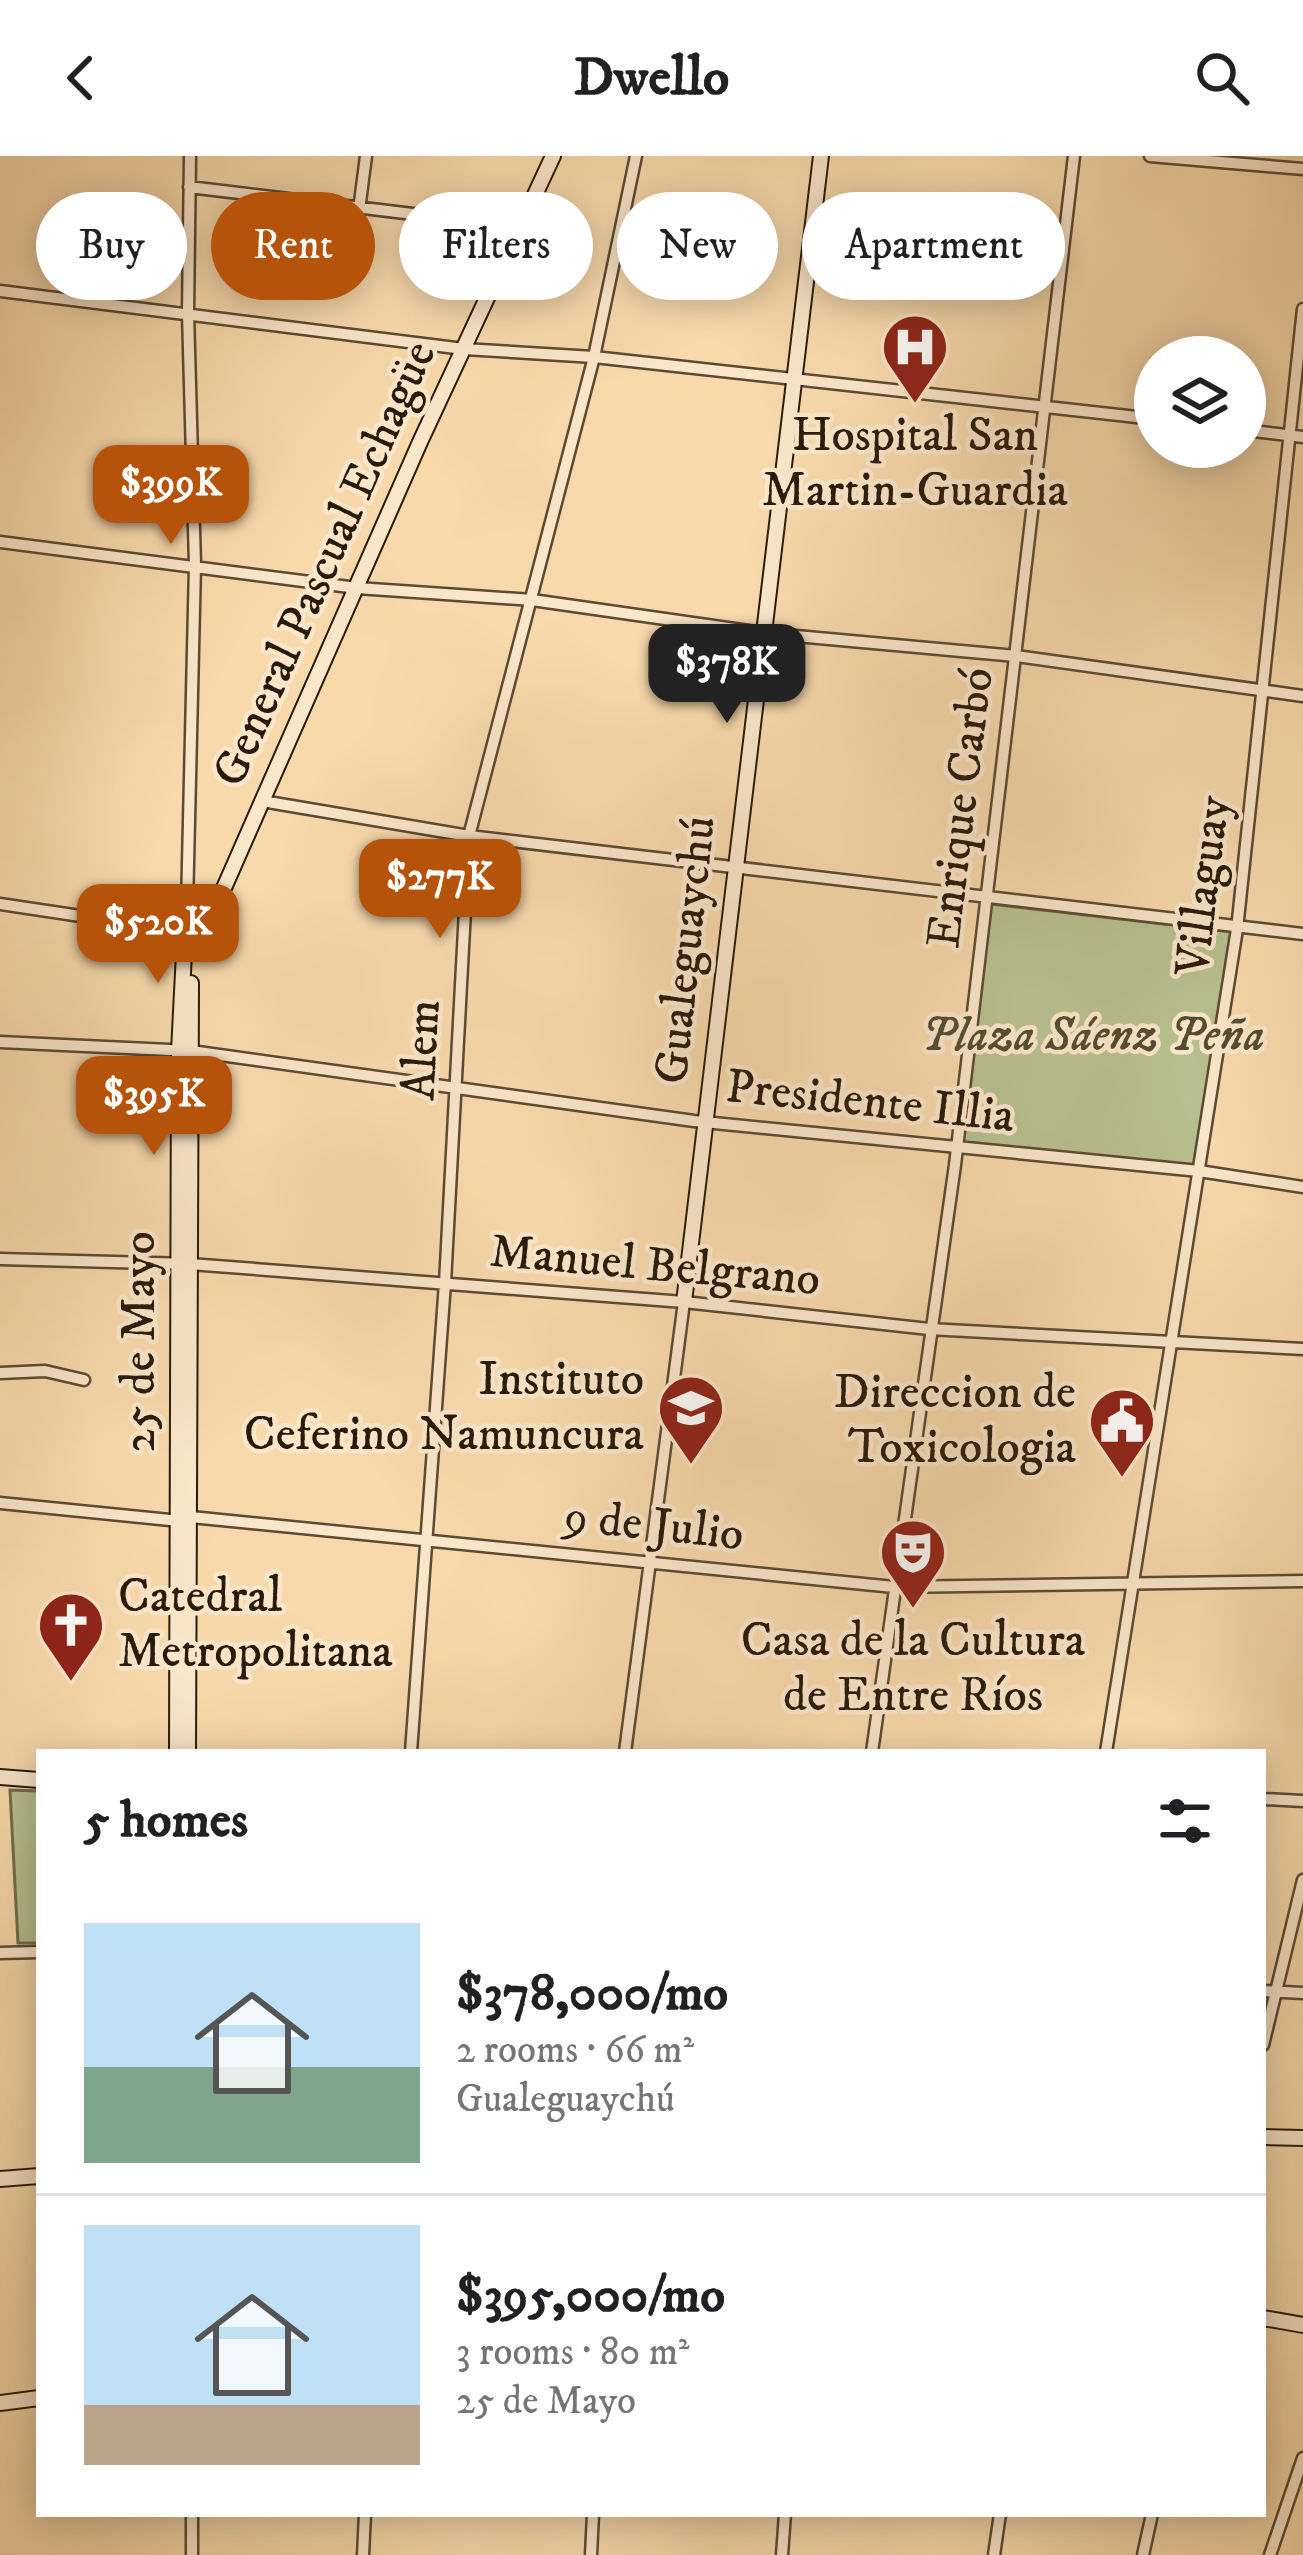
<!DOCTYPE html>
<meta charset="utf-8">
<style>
:root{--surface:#fff;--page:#f2f2f2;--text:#202124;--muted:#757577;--line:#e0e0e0;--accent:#b45309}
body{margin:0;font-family:"IM FELL DW Pica",serif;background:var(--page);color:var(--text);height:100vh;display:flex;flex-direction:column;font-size:45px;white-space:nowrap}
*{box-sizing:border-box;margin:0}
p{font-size:39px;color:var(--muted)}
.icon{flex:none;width:66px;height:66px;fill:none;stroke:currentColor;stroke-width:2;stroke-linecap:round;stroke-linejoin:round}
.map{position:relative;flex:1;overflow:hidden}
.drawer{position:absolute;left:36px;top:1593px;width:1230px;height:768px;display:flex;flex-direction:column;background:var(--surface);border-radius:0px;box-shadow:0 6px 30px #0003}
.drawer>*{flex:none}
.top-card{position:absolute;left:36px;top:36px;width:1233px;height:108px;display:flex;gap:24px}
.controls{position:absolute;left:1134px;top:180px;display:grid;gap:24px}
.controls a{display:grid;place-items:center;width:132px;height:132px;border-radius:50%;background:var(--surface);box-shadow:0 6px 30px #0003;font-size:60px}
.price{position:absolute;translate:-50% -102px;padding:0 27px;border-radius:24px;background:var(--accent);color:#fff;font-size:39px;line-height:78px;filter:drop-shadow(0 3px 6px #0008)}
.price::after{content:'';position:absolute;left:50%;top:72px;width:36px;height:27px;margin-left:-18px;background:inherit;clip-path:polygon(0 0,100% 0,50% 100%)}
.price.on{background:#222;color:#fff}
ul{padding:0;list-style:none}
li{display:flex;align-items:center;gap:36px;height:300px;padding:0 48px}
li+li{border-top:3px solid var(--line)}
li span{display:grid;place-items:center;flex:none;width:336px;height:240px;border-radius:0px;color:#555}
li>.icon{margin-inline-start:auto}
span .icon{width:144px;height:144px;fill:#fffc;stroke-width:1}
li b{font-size:51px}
h2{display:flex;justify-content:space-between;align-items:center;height:144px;padding:0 48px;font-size:51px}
.chip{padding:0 42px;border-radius:54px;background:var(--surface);box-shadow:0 6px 30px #0003;font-size:42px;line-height:108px}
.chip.on{background:var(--accent);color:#fff}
header{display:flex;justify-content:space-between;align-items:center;height:156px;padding:0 48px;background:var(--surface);font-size:54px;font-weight:800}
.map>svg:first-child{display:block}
</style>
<header><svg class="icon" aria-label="back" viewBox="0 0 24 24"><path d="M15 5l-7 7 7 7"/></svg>Dwello<svg class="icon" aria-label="search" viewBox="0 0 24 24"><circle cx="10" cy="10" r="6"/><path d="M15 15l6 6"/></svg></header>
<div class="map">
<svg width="1303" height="2399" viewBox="0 0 1303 2399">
<rect width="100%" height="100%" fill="#f8d9ac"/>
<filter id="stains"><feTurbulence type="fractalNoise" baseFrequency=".00167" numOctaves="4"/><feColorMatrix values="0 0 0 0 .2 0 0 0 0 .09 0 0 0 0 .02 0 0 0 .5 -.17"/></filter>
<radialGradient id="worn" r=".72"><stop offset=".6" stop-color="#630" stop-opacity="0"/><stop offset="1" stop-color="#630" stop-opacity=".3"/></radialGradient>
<path fill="#b7c08e" stroke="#706e4d" stroke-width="3" d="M990,748l243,28 -36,237 -243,-28z
M10,1634l29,1v152h-21z"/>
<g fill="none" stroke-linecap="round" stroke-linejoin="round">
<g stroke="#5d4a34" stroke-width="15">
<path id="street" d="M1150,0l153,13
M189,31l332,40
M359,54l7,-54
M0,135l464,58 130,8 561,62
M1245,274l58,7
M0,386l357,46 175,12 231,33 253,23 287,40
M262,645l207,35 834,98
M0,748l193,29 -6,-27 8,-341 -7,-252 2,-157
M0,886l191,9 503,70 505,50 104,16
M0,1103l190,5 494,38 245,27 374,20
M0,1217l45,-2 39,9
M0,1347l180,18 11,-4 703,70 409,-6
M411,1596l34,-469 24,-447 125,-479 42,-201
M625,1596l59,-450
M872,1596l83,-587 119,-1009
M1106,1596l131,-823 66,-620
M1263,1643l40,2
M0,1797l39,-1
M1263,1835l40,2
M1263,1889l40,-165
M192,2358v41
M363,2399l2,-41
M591,2399l2,-41
M782,2399l3,-41
M994,2399l6,-41
M1143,2399l9,-41
M1270,2399l33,-97"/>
</g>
<g stroke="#291b0c" stroke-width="18">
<path id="secondary" d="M684,1146l137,-1146
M177,1596l2,-701 5,-98 9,-20 20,-20 207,-471 133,-286
M188,1596l3,-769
M0,1621l39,3
M1263,1981l40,1
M0,2023l39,-3
M1263,2162l40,7
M0,2247l39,-5"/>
</g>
<use href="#street" stroke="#fae6c9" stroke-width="10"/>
<use href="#secondary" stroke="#fae6c9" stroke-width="14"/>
</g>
<defs>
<g id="hospital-pin" transform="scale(3.45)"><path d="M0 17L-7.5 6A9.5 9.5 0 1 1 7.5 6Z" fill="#8f2418" stroke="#fae6c9"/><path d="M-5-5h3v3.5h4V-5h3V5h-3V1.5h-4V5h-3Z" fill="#fff"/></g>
<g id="school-pin" transform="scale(3.45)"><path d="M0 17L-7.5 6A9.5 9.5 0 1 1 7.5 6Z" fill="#8f2418" stroke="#fae6c9"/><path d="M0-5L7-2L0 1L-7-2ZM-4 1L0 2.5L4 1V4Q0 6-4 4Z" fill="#fff"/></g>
<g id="civic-pin" transform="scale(3.45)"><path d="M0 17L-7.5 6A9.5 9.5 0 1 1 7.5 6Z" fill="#8f2418" stroke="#fae6c9"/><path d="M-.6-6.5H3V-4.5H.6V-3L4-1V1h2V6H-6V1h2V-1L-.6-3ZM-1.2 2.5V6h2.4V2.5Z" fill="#fff"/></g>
<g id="theatre-pin" transform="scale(3.45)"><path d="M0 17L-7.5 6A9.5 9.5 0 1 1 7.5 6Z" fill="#8f2418" stroke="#fae6c9"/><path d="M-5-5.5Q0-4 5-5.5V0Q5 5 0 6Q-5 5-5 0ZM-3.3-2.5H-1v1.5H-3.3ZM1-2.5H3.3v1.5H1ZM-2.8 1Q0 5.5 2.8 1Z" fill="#fff"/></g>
<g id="church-pin" transform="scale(3.45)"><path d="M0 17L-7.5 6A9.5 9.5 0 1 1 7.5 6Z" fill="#8f2418" stroke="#fae6c9"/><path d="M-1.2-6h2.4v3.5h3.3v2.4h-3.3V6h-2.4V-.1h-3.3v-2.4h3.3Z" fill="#fff"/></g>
</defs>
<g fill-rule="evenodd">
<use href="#hospital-pin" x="915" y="191"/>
<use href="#school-pin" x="691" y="1252"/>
<use href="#civic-pin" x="1122" y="1265"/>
<use href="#theatre-pin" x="913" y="1396"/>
<use href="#church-pin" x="71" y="1469"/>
</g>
<g text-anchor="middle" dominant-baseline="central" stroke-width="9" stroke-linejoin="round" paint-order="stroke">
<g font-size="48" fill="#291b0c" stroke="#fae6c9">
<text x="915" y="280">Hospital San<tspan x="915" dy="55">Martin-Guardia</tspan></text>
<text x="644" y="1224" text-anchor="end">Instituto<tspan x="644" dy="55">Ceferino Namuncura</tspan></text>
<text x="1076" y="1237" text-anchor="end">Direccion de<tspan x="1076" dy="55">Toxicologia</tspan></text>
<text x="118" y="1441" text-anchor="start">Catedral<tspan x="118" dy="55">Metropolitana</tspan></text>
<text x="913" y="1485">Casa de la Cultura<tspan x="913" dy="55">de Entre Ríos</tspan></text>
</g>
<g font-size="48" fill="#291b0c" stroke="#fae6c9">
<text transform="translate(325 408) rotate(-66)">General Pascual Echagüe</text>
<text transform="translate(961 652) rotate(-83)">Enrique Carbó</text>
<text transform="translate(1204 730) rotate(-83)">Villaguay</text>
<text transform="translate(686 794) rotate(-84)">Gualeguaychú</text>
<text transform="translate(422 894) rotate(-87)">Alem</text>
<text transform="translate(870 946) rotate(6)">Presidente Illia</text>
<text transform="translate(655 1110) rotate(5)">Manuel Belgrano</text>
<text transform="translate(140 1186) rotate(-90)">25 de Mayo</text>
<text transform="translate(654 1370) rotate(6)">9 de Julio</text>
</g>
<g font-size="48" font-style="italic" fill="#544d33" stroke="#fae6c9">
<text x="1093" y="880">Plaza Sáenz Peña</text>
</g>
</g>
<rect width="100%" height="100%" filter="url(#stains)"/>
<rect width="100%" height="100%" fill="url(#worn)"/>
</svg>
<div class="controls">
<a><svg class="icon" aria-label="layers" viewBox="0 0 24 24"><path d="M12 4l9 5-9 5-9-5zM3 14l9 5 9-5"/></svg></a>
</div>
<b class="price" style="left:171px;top:391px">$399K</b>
<b class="price on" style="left:727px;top:570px">$378K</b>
<b class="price" style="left:440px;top:785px">$277K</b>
<b class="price" style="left:158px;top:830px">$520K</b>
<b class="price" style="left:154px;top:1002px">$395K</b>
<div class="top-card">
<a class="chip">Buy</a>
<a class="chip on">Rent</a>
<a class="chip">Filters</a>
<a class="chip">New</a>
<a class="chip">Apartment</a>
</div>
<section class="drawer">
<h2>5 homes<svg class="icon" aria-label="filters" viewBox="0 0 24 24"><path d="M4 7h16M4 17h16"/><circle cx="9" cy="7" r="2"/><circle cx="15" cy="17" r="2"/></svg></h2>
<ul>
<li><span style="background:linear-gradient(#bfe0f5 60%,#7fa58c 0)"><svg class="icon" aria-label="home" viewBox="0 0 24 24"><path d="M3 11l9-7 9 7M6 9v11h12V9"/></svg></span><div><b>$378,000/mo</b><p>2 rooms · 66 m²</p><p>Gualeguaychú</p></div></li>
<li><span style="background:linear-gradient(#bfe0f5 75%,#b9a48a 0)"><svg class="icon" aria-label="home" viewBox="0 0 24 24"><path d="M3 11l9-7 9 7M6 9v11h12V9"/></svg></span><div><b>$395,000/mo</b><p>3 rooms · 80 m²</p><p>25 de Mayo</p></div></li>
</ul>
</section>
</div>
